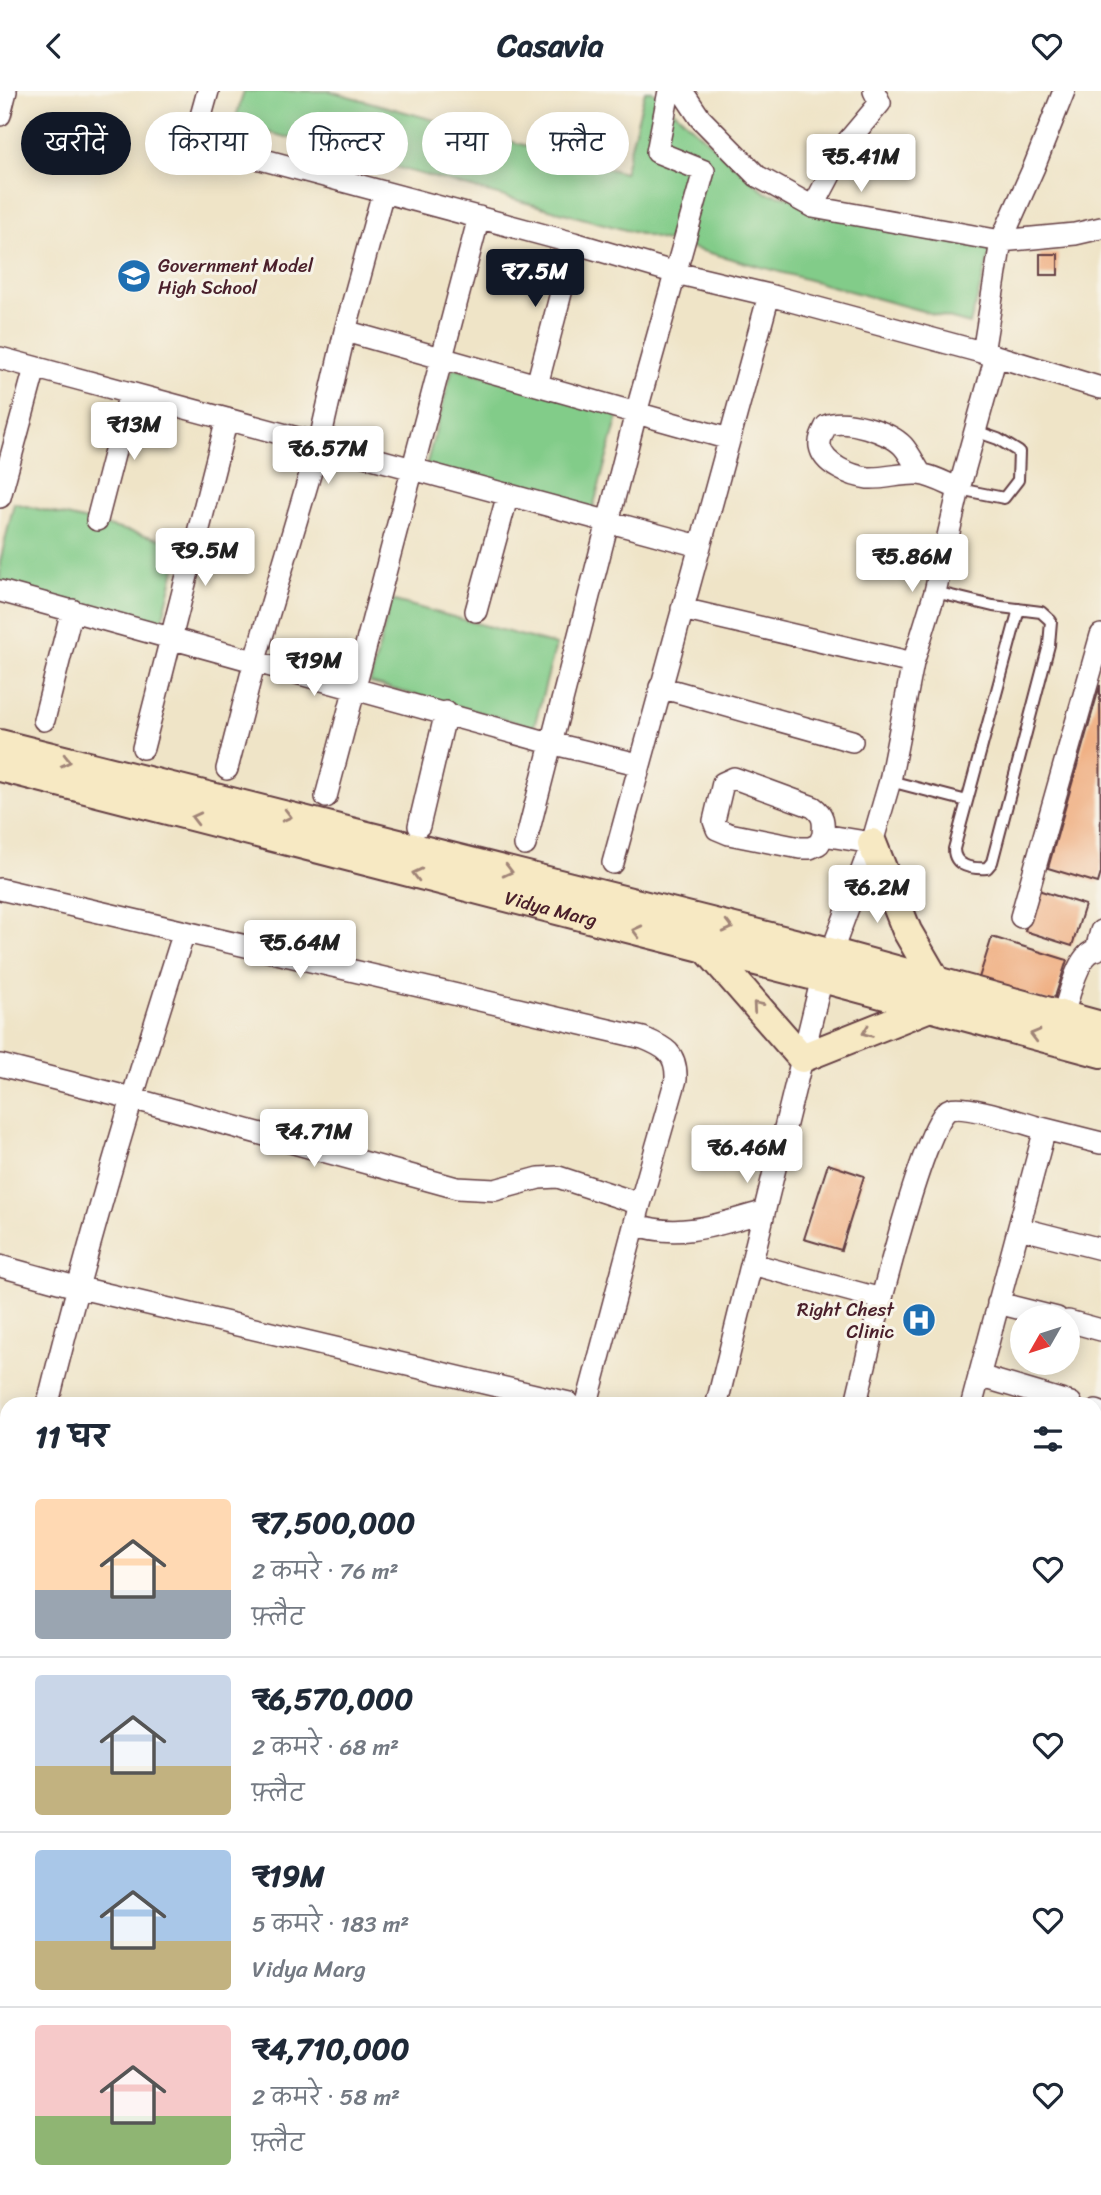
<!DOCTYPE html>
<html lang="hi">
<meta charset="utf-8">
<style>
:root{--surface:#fff;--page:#f6f6f7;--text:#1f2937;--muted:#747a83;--line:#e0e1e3;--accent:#111827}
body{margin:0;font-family:Sriracha,"Playpen Sans Deva",sans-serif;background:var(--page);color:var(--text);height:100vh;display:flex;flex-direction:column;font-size:26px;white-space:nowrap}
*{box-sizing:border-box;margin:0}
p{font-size:23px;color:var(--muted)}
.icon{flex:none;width:38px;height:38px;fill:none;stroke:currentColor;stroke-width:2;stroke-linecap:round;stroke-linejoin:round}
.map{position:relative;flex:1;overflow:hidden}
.details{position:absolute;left:0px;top:1306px;width:1102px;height:800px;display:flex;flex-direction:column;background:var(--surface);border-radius:21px 21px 0 0;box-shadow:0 4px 18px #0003}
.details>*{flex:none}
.guide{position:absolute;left:21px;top:21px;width:700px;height:63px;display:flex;gap:14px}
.needle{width:46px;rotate:231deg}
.fabs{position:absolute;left:1010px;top:1214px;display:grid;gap:14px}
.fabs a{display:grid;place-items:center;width:70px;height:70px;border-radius:50%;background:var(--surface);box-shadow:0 4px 18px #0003;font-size:35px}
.price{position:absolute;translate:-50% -60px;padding:0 16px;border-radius:7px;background:#fff;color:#222;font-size:23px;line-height:46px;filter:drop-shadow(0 2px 4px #0008)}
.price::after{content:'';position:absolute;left:50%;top:42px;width:21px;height:16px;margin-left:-10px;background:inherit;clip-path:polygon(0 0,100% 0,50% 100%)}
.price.selected{background:var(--accent);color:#fff}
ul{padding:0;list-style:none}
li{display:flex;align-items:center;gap:21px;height:175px;padding:0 35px}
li+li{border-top:2px solid var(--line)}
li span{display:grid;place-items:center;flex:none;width:196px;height:140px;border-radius:7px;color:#555}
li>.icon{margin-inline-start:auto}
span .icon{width:84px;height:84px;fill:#fffc;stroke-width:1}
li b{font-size:30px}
h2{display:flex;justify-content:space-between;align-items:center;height:84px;padding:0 35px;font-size:30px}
.pill{padding:0 24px;border-radius:32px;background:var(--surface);box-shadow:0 4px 18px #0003;font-size:24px;line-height:63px}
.pill.selected{background:var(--accent);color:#fff}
header{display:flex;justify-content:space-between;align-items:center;height:91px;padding:0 35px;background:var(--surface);font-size:32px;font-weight:700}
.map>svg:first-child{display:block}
</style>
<header><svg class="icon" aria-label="back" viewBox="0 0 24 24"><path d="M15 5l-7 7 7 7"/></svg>Casavia<svg class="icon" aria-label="heart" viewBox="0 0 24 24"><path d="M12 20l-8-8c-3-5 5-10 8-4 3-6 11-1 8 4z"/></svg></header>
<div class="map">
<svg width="1101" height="2104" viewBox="0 0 1101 2104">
<rect width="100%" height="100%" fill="#f7f3e8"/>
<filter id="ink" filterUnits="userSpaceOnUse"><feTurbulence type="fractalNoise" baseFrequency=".0143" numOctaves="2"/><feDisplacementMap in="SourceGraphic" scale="14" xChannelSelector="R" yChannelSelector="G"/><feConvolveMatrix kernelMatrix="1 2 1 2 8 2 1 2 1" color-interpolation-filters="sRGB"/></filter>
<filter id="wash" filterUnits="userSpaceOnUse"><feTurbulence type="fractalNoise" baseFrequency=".00686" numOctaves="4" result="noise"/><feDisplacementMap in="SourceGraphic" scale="28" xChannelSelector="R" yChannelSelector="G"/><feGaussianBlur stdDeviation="1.57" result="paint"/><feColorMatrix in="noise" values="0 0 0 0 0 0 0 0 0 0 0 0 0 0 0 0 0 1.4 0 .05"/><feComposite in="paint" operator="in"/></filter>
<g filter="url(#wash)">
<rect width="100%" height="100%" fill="#efe4c7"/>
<path fill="#82cc89" stroke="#66765a" stroke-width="2" d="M244,0h86l294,82 21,-82h7l114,102 230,39 -26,92 -736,-201z
M453,276l166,46 -27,99 -166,-46z
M14,412l167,41 -20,82 -161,-40v-24z
M391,509l165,45 -22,82 -164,-44z
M1096,1573l5,1v89l-5,-2z
M0,1715l7,2v121l-7,-2z
M1096,2026l5,2v76h-83l-21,-6h99z"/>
<g id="blocks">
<path fill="#f0b084" d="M1040,163h18v21h-18z
M1100,594l1,188 -3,10 -50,-15z
M1038,799l47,15 -13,41 -47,-15z
M992,846l75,23 -14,43 -75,-22z
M828,1073l36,12 -23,74 -37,-11z
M1096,1351l5,2v38l-5,-2z"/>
</g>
</g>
<g filter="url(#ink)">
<use href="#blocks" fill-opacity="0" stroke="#633d42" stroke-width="2"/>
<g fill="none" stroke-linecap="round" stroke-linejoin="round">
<g stroke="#633d42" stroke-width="14">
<path id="lane" d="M959,398l45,9 14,-18 1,-28 -21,-13 -23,-8
M935,501l58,14 48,6 10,9 -2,24 -57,217 -5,6c-14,1 -33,-1 -33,-19l65,-240
M890,690l77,20
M1096,1702l5,2
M1096,1747l5,2
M1096,1883l5,-23"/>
</g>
<g stroke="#633d42" stroke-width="24">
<path id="street" d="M208,0l-7,25 26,34 347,93 102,30 93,22 227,61 105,32
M682,0l18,27 57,58 56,31
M874,0l6,12 -32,38 -35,66 188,34 74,-7 26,-6
M0,24l6,-24
M345,240l384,108
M983,262l18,-112 33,-74 30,-76
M0,267l699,188
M537,294l37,-142
M921,383c-6,-9 -11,-20 -18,-28 -13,-14 -59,-29 -77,-20 -3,6 -7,13 -6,20 3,19 32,30 48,32 17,1 33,-5 50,-4 14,1 29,10 41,15
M0,406l35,-129
M97,429l33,-127
M0,500l550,152 88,21
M682,518l231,54
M476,520l32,-117
M660,596l192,54
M44,629l28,-110
M143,657l84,-329
M227,678l28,-109 64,-216 26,-113 38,-139
M326,706l153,-580
M419,735l27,-114
M823,744c1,-13 1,-20 -10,-28l-79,-29 -11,5 -9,38 3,8 12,5 71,14h10l9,-4 4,-9 49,8
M525,754l111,-432 68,-242 -47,-19 12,-61
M613,772l156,-568
M0,798l643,149c22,9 34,15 33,41l-36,125 -53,199
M1021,826l80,-282
M1063,924c6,-17 14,-61 33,-65l5,-19
M0,974l131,33 326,90 38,2 44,-12 19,-1 82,27
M1045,1038l56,14
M635,1133c43,16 85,0 127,-12
M1019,1137l82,21
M752,1173l129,35
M0,1175l76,21 493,116
M998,1212l59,15
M1068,1230l33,9
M979,1285l92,27
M48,1312c39,-159 86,-315 136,-471
M717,1312l105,-425 50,-135 18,-62 23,-118 22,-71 24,-103 37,-133
M856,1312c9,-38 67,-286 94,-294 18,-5 75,15 95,20l-73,274
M1096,1320l5,2
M0,1361l7,2
M1096,1402l5,1
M1096,1493l5,1
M1097,1565l4,-15
M1096,1652l5,2
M0,1908l7,2
M0,2053l7,2
M684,2098l1,6
M206,2099l16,5
M80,2104l2,-6
M346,2104l1,-6
M983,2104l2,-6"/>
</g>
<g stroke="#633d42" stroke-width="32">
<g id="secondary">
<path d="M0,653l830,208 271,74"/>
<path id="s1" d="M0,676l822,211 279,75"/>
<path d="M872,752l35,88 29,50"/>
<path d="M706,857l96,110 128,-51"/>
</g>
</g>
<use href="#lane" stroke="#fff" stroke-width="10"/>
<use href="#street" stroke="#fff" stroke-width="21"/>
<use href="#secondary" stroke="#f7e9c3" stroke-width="28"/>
</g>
<defs><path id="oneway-chevron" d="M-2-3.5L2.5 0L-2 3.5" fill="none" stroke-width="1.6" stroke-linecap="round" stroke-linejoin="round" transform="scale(1.75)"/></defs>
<g stroke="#a08477">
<use href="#oneway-chevron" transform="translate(66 670) rotate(14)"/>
<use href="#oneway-chevron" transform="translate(287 725) rotate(14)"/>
<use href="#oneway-chevron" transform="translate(196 727) rotate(-166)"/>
<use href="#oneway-chevron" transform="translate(508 780) rotate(14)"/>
<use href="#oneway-chevron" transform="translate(417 783) rotate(-166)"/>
<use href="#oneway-chevron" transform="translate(728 836) rotate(14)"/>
<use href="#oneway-chevron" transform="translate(637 840) rotate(-166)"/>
<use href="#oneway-chevron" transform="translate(757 915) rotate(-131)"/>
<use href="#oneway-chevron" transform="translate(867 941) rotate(159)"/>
<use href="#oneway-chevron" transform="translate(1035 944) rotate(-165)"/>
</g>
</g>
<defs>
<g id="school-disc" transform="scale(1.75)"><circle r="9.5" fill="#1f6fb2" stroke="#f7f3e8"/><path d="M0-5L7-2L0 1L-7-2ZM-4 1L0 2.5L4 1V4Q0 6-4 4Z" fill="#fff"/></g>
<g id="hospital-disc" transform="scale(1.75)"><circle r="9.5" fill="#1f6fb2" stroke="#f7f3e8"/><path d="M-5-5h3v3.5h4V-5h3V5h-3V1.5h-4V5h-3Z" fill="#fff"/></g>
</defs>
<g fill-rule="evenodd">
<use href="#school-disc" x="134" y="185"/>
<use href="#hospital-disc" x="919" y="1229"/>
</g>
<g text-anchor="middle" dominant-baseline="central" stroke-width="6" stroke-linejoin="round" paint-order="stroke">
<g font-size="19" fill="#4a1f2b" stroke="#f7f3e8" text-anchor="start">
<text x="158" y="174">Government Model<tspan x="158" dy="22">High School</tspan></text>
<text x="894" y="1218" text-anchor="end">Right Chest<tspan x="894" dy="22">Clinic</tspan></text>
</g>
<g font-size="19" fill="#4a1f2b" stroke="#f7f3e8">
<text stroke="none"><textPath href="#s1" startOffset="569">Vidya Marg</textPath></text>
</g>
</g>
</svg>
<div class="fabs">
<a><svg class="needle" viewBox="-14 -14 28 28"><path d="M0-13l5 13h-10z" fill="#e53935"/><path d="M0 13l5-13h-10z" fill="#747a83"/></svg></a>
</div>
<b class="price" style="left:861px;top:103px">₹5.41M</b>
<b class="price selected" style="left:535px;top:218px">₹7.5M</b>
<b class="price" style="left:134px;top:371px">₹13M</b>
<b class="price" style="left:328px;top:395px">₹6.57M</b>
<b class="price" style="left:205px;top:497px">₹9.5M</b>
<b class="price" style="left:912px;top:503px">₹5.86M</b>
<b class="price" style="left:314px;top:607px">₹19M</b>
<b class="price" style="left:877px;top:834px">₹6.2M</b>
<b class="price" style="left:300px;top:889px">₹5.64M</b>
<b class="price" style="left:314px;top:1078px">₹4.71M</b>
<b class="price" style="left:747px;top:1094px">₹6.46M</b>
<div class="guide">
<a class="pill selected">खरीदें</a>
<a class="pill">किराया</a>
<a class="pill">फ़िल्टर</a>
<a class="pill">नया</a>
<a class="pill">फ़्लैट</a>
</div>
<section class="details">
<h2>11 घर<svg class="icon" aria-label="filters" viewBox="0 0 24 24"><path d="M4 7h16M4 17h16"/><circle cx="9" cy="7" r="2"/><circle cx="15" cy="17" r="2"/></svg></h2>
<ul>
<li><span style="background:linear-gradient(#ffd9b3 65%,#9aa5b1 0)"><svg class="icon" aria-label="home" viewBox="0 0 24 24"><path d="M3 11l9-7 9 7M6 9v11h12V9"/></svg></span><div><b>₹7,500,000</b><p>2 कमरे · 76 m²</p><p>फ़्लैट</p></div><svg class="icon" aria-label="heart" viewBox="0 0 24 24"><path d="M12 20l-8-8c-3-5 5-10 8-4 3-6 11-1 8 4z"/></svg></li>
<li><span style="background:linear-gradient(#c9d6e8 65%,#c2b280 0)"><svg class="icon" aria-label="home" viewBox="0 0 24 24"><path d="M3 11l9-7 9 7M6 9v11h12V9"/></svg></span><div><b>₹6,570,000</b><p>2 कमरे · 68 m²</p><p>फ़्लैट</p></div><svg class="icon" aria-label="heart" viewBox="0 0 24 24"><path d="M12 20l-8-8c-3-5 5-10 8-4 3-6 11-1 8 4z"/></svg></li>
<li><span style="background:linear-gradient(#a9c7e8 65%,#c2b280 0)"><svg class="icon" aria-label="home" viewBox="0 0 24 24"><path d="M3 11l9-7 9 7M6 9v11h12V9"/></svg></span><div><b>₹19M</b><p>5 कमरे · 183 m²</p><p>Vidya Marg</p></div><svg class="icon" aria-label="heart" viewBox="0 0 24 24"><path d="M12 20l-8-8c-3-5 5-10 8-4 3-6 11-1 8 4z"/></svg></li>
<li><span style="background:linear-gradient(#f6c9c9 65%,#8fb573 0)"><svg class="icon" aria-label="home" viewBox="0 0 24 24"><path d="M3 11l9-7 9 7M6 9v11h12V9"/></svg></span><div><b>₹4,710,000</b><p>2 कमरे · 58 m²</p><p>फ़्लैट</p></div><svg class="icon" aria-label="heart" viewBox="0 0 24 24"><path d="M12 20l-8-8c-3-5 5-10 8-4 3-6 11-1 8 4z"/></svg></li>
</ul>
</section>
</div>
